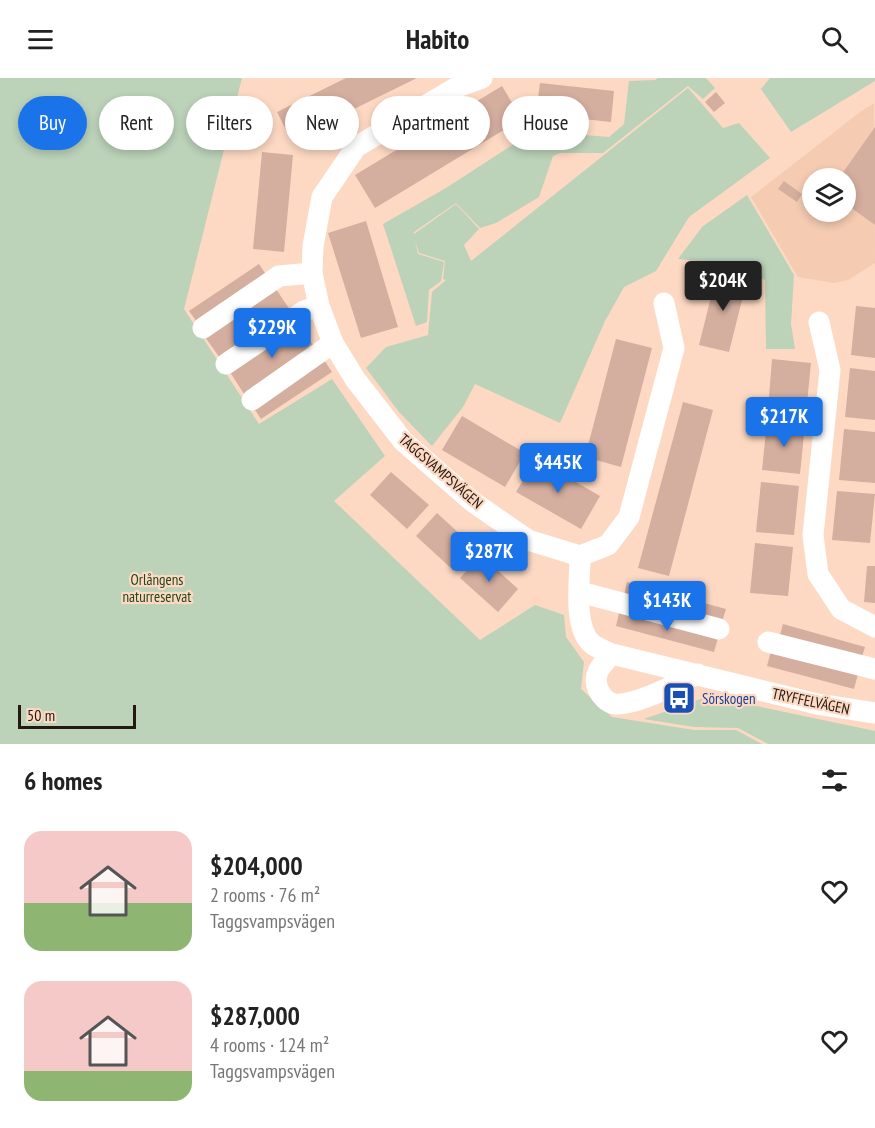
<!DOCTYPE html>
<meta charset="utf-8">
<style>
:root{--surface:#fff;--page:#f6f6f6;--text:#222;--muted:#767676;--accent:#1a73e8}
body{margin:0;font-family:"PT Sans Narrow",sans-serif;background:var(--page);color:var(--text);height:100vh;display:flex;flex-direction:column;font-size:22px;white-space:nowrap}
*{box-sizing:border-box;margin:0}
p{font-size:20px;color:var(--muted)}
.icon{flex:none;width:33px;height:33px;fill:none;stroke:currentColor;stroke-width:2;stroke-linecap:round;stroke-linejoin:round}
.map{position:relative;height:666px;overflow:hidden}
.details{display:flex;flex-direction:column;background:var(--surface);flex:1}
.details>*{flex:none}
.top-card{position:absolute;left:18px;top:18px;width:840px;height:54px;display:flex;gap:12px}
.controls{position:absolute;left:802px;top:90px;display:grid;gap:12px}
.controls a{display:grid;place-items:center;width:54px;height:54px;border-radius:50%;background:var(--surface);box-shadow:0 3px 9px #0003;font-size:30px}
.scale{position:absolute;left:18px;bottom:15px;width:118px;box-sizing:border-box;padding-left:6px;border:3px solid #241810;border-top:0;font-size:16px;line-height:21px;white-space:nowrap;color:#241810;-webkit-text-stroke:4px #fdd9c3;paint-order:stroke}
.price{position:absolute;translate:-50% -51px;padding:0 14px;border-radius:6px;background:var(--accent);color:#fff;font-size:20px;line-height:39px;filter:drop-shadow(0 2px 3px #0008)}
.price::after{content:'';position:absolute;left:50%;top:36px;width:18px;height:14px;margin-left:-9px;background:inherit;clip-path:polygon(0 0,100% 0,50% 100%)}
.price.current{background:#222;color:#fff}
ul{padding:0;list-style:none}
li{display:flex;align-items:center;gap:18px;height:150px;padding:0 24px}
li span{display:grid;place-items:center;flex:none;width:168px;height:120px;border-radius:18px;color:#555}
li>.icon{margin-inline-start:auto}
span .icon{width:72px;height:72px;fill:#fffc;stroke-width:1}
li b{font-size:26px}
h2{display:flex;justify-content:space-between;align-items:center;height:72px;padding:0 24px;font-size:26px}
.tag{padding:0 21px;border-radius:27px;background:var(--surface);box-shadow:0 3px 9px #0003;font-size:21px;line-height:54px}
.tag.current{background:var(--accent);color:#fff}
header{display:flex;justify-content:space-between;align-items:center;height:78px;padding:0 24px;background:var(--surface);font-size:27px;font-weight:700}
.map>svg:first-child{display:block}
</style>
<header><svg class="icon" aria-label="menu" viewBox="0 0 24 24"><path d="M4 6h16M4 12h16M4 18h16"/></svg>Habito<svg class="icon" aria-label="search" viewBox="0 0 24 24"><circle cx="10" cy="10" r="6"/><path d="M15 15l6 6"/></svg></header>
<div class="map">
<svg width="875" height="666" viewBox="0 0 875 666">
<rect width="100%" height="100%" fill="#fdd9c3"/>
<path fill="#f5cbb1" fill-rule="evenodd" d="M874,25l1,160 -27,17 -14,3 -36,-6 -47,-80 109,-85zM813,100h33v34h-33z"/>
<path fill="#bcd2b9" d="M0,0h242l-58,231 75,115 73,-45 53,77 -51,45 146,139 55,-35 29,10 2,22 18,25 -3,27 31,28 82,13h42l26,14h-762z
M658,0h48l9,10 -12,11 -15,-13 -85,67h-43l-7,3 -14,41 -43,26 -16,5 -24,-25 -42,29v2l42,-30 23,25 -15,16 7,16 217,-173 35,40 16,-5 31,35 -81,59 -33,54 -32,16 -19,34 -45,102 -85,-39 -12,23 -31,39 -33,-34 -33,-44 20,-21 42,-12 4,-43 14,-12 -3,-1 2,-18 -26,-8 -4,-12 3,13 26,8 -3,19 -12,9 -2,32 -11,4 -33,-102 63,-36 88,-57 75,6 15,-13 5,-43 26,-1z
M770,0h105v3l-84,51 -30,-43z
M747,117l47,80 -3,49 4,25h-29l-1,-69 -44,-17 -43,-4 24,-32z
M709,618l166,35v13h-107l-30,-16 -44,-1 -50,-8z"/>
<path fill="#d4ae9f" d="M346,0h71l-126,62 -14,-28z
M540,5l74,8 -3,31 -75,-8z
M502,8l20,33 -147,89 -20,-33z
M716,14l9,11 -11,9 -9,-10z
M875,49v98l-29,-21v-26h-7z
M262,74l31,3 -9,97 -31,-3z
M784,103l18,13 -5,8 -19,-13z
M366,143l32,106 -37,11 -33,-105z
M259,186l8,12 -70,46 -8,-11z
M717,195l30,7 -18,72 -30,-7z
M276,211l14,21 -70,48 -15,-21z
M856,228l19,2v50l-24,-3z
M299,247l15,21 -70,48 -14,-22z
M616,261l36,9 -31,119 -36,-10z
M772,281l39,4 -5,50 -38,-4z
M324,282l8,12 -71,47 -8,-12z
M850,290l25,3v49l-30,-3z
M683,324l30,8 -44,166 -31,-8z
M462,338l63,37 -20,34 -63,-37z
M767,343l38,4 -5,49 -38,-4z
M844,351l31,3v51l-36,-3z
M536,381l64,37 -19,33 -65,-37z
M391,394l38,33 -22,24 -37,-34z
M761,404l38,4 -5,49 -38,-3z
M837,413l38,3 -5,49 -38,-3z
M437,435l37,34 -21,23 -37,-34z
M755,465l38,4 -5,49 -38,-3z
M481,477l37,34 -20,23 -38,-34z
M867,488h8v37l-11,-1z
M627,504l99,27 -4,13 -98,-26z
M619,535l99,25 -4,14 -98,-26z
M783,546l82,23 -4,13 -82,-22z
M771,573l87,23 -4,15 -87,-23z"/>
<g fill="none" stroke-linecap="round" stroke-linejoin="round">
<path stroke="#fff" stroke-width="21" d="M482,0l-25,9 -101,60 -34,50 -9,49 -1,27 7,33 14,37 22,36 48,62 70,61 55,38 52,16 28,-11 21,-28 45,-169 -10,-45
M819,244l11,48 -17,165 5,39 23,35 34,18
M203,250l76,-52 33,-3
M226,286l78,-53 15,-5
M252,322l81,-57
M580,478c0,24 -7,70 11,87 5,5 15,8 21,11l205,50 58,9
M580,514l139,37
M768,564l107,27
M612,576c-10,11 -20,19 -14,35 3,7 9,14 17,15 20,2 63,-21 83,-30"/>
</g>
<defs>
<g id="bus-square" transform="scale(1.725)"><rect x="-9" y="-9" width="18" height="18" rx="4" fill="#1a4fb4" stroke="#fdd9c3"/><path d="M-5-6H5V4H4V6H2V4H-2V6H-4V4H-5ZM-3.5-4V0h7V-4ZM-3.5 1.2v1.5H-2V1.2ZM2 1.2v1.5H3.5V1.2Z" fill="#fff"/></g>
</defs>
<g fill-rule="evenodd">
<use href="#bus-square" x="679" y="620"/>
</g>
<g text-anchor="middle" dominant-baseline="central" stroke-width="4.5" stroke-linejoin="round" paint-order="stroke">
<g font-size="15" fill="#241810" stroke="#fdd9c3">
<text transform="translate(441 393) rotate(41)">TAGGSVAMPSVÄGEN</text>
<text transform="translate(811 623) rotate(12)">TRYFFELVÄGEN</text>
</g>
<g font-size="15" fill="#1f451a" stroke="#fdd9c3">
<text x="157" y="501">Orlångens<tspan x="157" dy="17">naturreservat</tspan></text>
</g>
<g font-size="15" fill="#164399" stroke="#fdd9c3" text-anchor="start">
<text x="702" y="620">Sörskogen</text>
</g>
</g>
</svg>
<div class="controls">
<a><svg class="icon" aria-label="layers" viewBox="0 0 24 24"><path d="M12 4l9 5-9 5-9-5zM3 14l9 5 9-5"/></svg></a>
</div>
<div class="scale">50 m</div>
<b class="price current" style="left:723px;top:234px">$204K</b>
<b class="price" style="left:272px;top:281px">$229K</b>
<b class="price" style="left:784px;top:370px">$217K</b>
<b class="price" style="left:558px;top:416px">$445K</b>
<b class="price" style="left:489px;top:505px">$287K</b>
<b class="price" style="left:667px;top:554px">$143K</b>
<div class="top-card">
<a class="tag current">Buy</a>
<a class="tag">Rent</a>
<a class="tag">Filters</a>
<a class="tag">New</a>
<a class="tag">Apartment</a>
<a class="tag">House</a>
</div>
</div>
<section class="details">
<h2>6 homes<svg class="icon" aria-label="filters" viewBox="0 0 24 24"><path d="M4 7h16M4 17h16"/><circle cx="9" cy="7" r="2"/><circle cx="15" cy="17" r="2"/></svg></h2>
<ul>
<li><span style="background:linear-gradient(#f6c9c9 60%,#8fb573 0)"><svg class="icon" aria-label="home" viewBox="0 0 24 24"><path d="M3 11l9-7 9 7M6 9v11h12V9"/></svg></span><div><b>$204,000</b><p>2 rooms · 76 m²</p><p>Taggsvampsvägen</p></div><svg class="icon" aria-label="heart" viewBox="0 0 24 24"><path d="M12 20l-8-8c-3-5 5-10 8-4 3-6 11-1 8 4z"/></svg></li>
<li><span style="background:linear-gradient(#f6c9c9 75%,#8fb573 0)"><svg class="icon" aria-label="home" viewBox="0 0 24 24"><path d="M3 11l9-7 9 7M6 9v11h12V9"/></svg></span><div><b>$287,000</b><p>4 rooms · 124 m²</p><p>Taggsvampsvägen</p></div><svg class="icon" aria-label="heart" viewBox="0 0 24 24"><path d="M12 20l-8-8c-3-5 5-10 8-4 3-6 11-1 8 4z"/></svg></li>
</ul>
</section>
